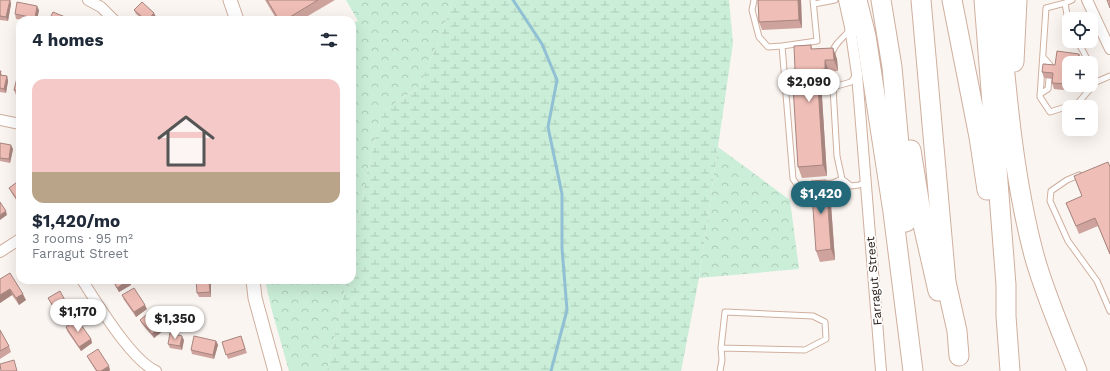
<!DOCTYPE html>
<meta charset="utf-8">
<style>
:root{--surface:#fff;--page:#f2f2f3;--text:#1f2937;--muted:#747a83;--line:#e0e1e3;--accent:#246979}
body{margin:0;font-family:"Work Sans",sans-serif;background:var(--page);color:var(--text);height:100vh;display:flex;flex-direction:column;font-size:15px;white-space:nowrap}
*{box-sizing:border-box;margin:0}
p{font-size:13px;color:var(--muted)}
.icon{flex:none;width:22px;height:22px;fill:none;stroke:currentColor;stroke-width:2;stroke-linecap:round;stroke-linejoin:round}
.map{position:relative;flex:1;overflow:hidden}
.drawer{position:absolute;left:16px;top:16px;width:340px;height:268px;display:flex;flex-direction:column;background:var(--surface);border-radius:12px;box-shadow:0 4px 16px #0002}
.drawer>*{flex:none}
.tools{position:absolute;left:1062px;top:12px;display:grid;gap:8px}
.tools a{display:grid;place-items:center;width:36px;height:36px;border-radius:8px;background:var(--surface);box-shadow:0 4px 16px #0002;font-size:20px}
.price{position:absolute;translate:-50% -34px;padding:0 9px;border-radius:14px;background:#fff;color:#222;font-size:13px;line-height:26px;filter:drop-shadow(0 1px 2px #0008)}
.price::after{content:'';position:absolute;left:50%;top:24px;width:12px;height:9px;margin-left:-6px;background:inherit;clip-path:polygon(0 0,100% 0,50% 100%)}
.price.selected{background:var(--accent);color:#fff}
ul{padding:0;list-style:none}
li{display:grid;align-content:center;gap:8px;height:212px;padding:0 16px}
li+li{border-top:1px solid var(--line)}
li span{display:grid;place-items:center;height:124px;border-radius:12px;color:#555}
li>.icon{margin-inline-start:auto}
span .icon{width:72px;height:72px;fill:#fffc;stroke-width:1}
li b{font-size:17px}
h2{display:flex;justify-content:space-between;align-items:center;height:48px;padding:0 16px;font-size:17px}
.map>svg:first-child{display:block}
</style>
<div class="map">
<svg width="1110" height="371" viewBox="0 0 1110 371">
<defs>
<pattern id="forest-crowns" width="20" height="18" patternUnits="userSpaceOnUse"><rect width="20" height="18" fill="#caeed7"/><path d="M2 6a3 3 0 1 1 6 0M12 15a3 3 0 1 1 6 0" fill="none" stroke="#aeccb8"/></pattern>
<pattern id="wetland-marsh" width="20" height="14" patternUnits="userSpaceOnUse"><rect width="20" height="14" fill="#caeed7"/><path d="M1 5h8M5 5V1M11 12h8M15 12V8" fill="none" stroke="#aeccb8"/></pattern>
</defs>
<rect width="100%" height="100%" fill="#fbf5f1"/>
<path fill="url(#forest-crowns)" d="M346,0h107l-12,35 -22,52 -37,25 -15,61 -15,79v-229l6,-2z
M718,147l72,53 9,69 -100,9z
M265,280h82l-20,91h-38l-17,-60z"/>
<path fill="url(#wetland-marsh)" d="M453,0h276l4,43 -34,235 -18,93h-354l20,-91h5v-28l15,-79 15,-61 37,-25 22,-52z"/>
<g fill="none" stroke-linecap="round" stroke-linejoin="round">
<path stroke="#91c0d5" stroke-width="3" d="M513,0l29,44 15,36 -9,47 14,67v54l5,62 -16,61"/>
<g stroke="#cfaf9e" stroke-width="7">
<path id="service" d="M754,0l-2,10 7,27 9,10 14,-1
M813,0l4,41 -35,5 11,133 6,8 34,-4 9,-4
M1065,3l-19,5 -6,89 10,15 28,-9 18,-21
M814,4l21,-4
M1069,27l-4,-24 7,-3
M1077,41l6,10 6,12
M832,54c1,-9 12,-17 18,-24
M1043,57l7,8v6
M1091,69l5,13 14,-6
M832,71l5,85 5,23 9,7 8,-1 7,-3
M833,87l18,-5 5,-7
M1040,94l8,-5 1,-10
M1079,175l-12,5 -16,11 -1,10 18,40 29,40 13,30
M720,371l2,-11 -1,-12 84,2 21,-11 -1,-17 -12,-6 -88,-4 -4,36"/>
</g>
<g stroke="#cfaf9e" stroke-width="12">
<path id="minor" d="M88,0l13,7 13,13
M844,0l6,27 7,47 24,297
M1087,0l23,49
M0,120l20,4
M0,252l20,-13
M82,280c16,24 49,80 74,91"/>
</g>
<g stroke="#cfaf9e" stroke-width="15">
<path id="tertiary" d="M230,0l7,20
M253,280l2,18 20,73"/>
</g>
<g stroke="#cfaf9e" stroke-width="21">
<path id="motorway" d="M857,0l9,36 27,176 20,159
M881,0l11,67 14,155
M921,0l25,282 11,49 2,25
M952,0l27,137 8,53
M984,0l22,285v31l4,55
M998,0c8,85 14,172 36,255 11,40 28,78 43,116
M1014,62l3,-62
M911,150l12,75 15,66"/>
</g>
<use href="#service" stroke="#fff" stroke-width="5"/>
<use href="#minor" stroke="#fff" stroke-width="10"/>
<use href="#tertiary" stroke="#fff" stroke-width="13"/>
<use href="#motorway" stroke="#fff" stroke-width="19"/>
</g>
<path fill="#cea39d" d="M0,0h10l1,4 -3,17 -8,-1z
M265,0h70l-34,20h-24z
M801,0l1,28 -40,2 -3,-8z
M39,10l-2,10h-13l-8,-1 -1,-5z
M134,10l22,7 -3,3h-10l-7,-6z
M811,45l1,4 21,-1 4,11 1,12h-9v9l-8,1 6,95 -25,2 -4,-11 -3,-98z
M1082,60l-1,3h-12v22h5v6l-20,-2 -2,-6v-4l-8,-1 -2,-6 13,-7z
M0,71l2,4 5,1 1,5 -2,12 -6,-1z
M20,78v17h-4l-2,-5z
M0,143l13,6 -3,14 -10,-2z
M1110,167v88l-12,-29 -19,8 -13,-31 16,-7 -8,-20z
M20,180v26l-9,-14 -2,-4z
M830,191l5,69 -15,2 -4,-11z
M0,279l26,21 -7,5 -7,-10 -12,8z
M112,280h17l2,5 -12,7z
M211,280v17h-12l-2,-4z
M122,295l25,14 -11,8 -12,-17z
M48,298l21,10 2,4 -12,7 -9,-17z
M140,320l23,6 1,4 -10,8 -12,-14z
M66,327l25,12 1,4 -11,8 -14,-20z
M0,330l9,16 2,6 -11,7z
M241,336l6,17 -19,6 -6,-17z
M184,340l-2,10 -12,-2 -2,-4z
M216,341l2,4 -4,14 -22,-5 -1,-4z
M87,356l23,14 -1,1h-13l-7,-11z"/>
<path fill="#a7857f" d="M10,0l1,4 -3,17 -2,-4z
M798,0h3l1,28 -3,-8z
M37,6l2,4 -2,10h-2v-2z
M154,13l2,4 -3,3h-5z
M833,48l4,11 1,12 -4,-11z
M1079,54l3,6 -1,3h-3z
M825,60l4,11v9l-4,-11z
M817,70l4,11 6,95 -4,-11z
M7,76l1,5 -2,12 -2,-4z
M1072,85h2v6z
M11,145l2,4 -3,14 -1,-4z
M826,180l4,11 5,69 -4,-11z
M6,211l1,4 -7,5v-5z
M34,280h7l-6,4z
M129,280l2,5 -12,7 -2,-4z
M209,280h2v17l-1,-5z
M10,289l2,6 -12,8v-8z
M23,294l3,6 -7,5 -3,-7z
M145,305l2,4 -11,8 -2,-5z
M163,326l1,4 -10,8 -2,-4z
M182,336l2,4 -2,10 -2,-4z
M91,339l1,4 -11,8 -2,-4z
M216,341l2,4 -4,14 -1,-4z
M109,366l1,4 -1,1h-8z"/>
<path fill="#efbeb6" stroke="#a7857f" d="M0,0h10l-4,17 -6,-1z
M267,0h51l-33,20h-6z
M758,0h40l1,20 -40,2z
M1107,0h3v8z
M17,2l20,4 -2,12 -20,-4z
M142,2l12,11 -6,7h-2l-12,-10z
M53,12l17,7 -1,1h-20z
M811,45v4l22,-1 1,12h-9v9l-8,1 6,95 -25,2 -6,-97 3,-1 -1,-23z
M1057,51l22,3 -1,9h-9v21l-17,-1 1,-10 -11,-1 1,-8 12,1z
M0,71h1l-1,4 7,1 -3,13 -4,-1z
M17,78h3v13l-6,-1z
M0,143l11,2 -2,14 -9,-1z
M1108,162l2,5v87l-15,-36 -19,8 -10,-23 16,-7 -8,-20z
M20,180v22h-1l-10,-14z
M826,180l5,69 -15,2 -5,-70z
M0,202l6,9 -6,4z
M10,273l13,21 -7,4 -6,-9 -10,6v-16z
M113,280h16l-12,8z
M196,280h13l1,12 -13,1z
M134,288l11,17 -11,7 -12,-17z
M60,291l9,17 -11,6 -10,-16z
M151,311l12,15 -11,8 -12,-14z
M77,319l14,20 -12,8 -13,-20z
M0,330l9,16 -9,5z
M170,333l12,3 -2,10 -12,-2z
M194,336l22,5 -3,14 -22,-5z
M241,336l4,13 -19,6 -4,-13z
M98,349l11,17 -8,5h-4l-10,-15z
M14,360l3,11h-16l-1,-7z"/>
<g text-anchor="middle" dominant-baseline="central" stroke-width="3.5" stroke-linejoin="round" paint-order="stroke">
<g font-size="12" fill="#2c201a" stroke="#fff">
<text transform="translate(874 281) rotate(-95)">Farragut Street</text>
</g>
</g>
</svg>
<div class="tools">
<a><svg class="icon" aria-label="locate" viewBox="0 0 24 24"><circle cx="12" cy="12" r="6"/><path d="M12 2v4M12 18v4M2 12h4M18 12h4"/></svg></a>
<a>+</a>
<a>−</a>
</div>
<b class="price" style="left:809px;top:103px">$2,090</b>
<b class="price selected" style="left:821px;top:215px">$1,420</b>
<b class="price" style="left:78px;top:333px">$1,170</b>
<b class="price" style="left:175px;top:340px">$1,350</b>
<section class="drawer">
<h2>4 homes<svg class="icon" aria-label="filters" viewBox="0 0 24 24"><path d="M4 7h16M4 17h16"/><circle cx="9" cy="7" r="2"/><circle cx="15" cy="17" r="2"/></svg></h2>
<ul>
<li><span style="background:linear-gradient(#f6c9c9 75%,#b9a48a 0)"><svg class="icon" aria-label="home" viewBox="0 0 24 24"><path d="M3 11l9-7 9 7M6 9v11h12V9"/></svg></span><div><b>$1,420/mo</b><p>3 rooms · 95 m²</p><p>Farragut Street</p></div></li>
</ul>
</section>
</div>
